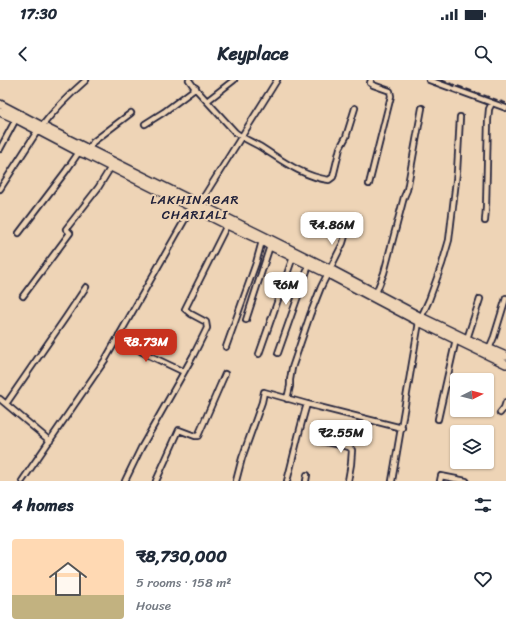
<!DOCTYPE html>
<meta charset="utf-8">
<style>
:root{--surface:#fff;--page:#f2f2f3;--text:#1f2937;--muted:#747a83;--line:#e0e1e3;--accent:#c8321e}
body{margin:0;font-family:Sriracha,sans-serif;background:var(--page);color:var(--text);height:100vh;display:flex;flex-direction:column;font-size:15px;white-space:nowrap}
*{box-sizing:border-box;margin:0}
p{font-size:13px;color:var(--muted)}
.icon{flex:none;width:22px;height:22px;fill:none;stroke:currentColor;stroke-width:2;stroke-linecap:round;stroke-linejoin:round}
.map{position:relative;height:401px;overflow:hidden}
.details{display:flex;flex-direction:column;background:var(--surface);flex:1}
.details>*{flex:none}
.needle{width:26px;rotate:84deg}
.controls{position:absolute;left:450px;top:293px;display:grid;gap:8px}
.controls a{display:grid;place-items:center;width:44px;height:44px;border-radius:4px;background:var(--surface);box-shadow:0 1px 3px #0004;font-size:20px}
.price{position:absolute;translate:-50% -34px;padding:0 9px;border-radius:8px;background:#fff;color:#222;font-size:13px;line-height:26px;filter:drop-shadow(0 1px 2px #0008)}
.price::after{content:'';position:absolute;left:50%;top:24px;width:12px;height:9px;margin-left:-6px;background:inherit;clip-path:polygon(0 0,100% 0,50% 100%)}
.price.current{background:var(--accent);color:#fff}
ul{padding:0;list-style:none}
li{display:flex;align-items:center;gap:12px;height:100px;padding:0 12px}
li+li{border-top:1px solid var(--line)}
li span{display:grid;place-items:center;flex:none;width:112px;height:80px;border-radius:4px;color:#555}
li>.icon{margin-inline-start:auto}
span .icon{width:48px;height:48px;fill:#fffc;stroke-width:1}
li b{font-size:17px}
h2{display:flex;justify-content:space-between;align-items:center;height:48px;padding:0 12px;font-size:17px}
.status{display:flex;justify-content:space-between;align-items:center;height:28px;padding:0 20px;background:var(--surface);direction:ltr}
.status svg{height:11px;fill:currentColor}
header{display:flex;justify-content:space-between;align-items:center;height:52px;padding:0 12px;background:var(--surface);font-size:18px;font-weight:800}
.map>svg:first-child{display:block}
</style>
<div class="status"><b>17:30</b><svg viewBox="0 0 49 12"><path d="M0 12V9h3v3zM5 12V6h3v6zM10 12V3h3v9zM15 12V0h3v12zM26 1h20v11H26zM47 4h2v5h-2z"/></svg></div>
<header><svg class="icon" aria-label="back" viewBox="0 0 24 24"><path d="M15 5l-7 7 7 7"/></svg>Keyplace<svg class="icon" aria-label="search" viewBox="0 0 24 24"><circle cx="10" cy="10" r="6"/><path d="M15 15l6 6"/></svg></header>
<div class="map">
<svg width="506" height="401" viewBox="0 0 506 401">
<rect width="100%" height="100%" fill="#eed4b6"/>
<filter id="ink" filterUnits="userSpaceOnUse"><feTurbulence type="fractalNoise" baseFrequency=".025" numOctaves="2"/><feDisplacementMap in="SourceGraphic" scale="8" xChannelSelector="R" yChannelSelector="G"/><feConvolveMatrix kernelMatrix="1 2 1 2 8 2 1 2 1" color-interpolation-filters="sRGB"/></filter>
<g filter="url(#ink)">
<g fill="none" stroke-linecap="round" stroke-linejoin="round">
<g stroke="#22223b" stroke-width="8">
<path id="street" d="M189,0l5,7 41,45c7,6 15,9 24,14 21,13 44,31 70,34l4,-3 7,-29 6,-11 9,-29
M429,0l77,28
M207,21l27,-21
M145,44l19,-12 32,-24
M42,46c13,-17 28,-32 44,-46
M0,69l16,-30
M89,69l4,-7 38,-29
M369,104l22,-88 -1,-5 -17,-6 -3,-2 1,-3
M0,109l38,-59
M198,126l79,-126
M485,141l1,-13 2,-88 1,-11 3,-6
M19,153l47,-62 13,-19
M376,213l8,-20 20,-76 3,-7 15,-82
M23,216l47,-63 -4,-4 32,-41 13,-21
M246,240l24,-74
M119,255l23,17 42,20
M467,259l13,-40
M226,267l30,-84 6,-22
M488,271l6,-14 12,-39
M278,273l31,-88
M259,274l34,-97
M0,319l50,42
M287,319l3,-13v-6l2,-12 18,-53 11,-28 22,-44 6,-21
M6,324l60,-87 20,-30
M500,333l4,-5 2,-6
M438,339l18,-80
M317,360l32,7 3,3 -1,14 -3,17
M22,401l83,-121 87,-153
M125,401l16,-33 52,-92 14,-28 -1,-6 -15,-8 -6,-5 42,-84
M156,401l23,-51 16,6h3l27,-62
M236,401l6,-23 20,-56 2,-10 43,12 95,24
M287,401c7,-26 12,-51 20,-77
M306,401l1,-6
M392,401l27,-159 10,-22 13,-36 7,-24 8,-68 3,-55
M440,401l1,-5 25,5"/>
</g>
<g stroke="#22223b" stroke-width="10">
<path id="primary" d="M0,24l42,22 288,143 91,48 46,22 39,17
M0,32l16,7 63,33 8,3 140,70 35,16 8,5 58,28 91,48 87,42"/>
</g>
<use href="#street" stroke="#eed4b6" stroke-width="4.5"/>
<use href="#primary" stroke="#eed4b6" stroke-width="7"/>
<path stroke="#22223b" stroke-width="1.5" stroke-dasharray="6 3" stroke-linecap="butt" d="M441,0l65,23"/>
</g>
</g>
<g text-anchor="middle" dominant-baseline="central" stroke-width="4" stroke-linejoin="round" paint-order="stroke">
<g font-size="13" letter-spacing="1" fill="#22223b" stroke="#eed4b6">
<text x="195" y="119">LAKHINAGAR<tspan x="195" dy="15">CHARIALI</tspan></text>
</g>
</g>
</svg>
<div class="controls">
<a><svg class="needle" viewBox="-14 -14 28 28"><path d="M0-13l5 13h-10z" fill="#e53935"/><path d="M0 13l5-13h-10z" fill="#747a83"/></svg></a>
<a><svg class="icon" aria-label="layers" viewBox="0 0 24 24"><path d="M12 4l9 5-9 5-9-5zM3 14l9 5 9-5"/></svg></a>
</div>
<b class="price" style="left:332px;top:166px">₹4.86M</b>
<b class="price" style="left:286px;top:226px">₹6M</b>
<b class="price current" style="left:146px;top:283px">₹8.73M</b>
<b class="price" style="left:341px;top:374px">₹2.55M</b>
</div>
<section class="details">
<h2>4 homes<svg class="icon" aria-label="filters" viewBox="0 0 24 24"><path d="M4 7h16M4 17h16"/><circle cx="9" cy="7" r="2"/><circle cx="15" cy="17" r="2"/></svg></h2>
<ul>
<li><span style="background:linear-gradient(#ffd9b3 70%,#c2b280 0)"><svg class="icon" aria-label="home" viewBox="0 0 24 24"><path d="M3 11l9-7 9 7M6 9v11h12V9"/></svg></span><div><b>₹8,730,000</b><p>5 rooms · 158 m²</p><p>House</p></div><svg class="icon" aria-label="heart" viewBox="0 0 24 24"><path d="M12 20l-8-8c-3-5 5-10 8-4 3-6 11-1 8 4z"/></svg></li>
</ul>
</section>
